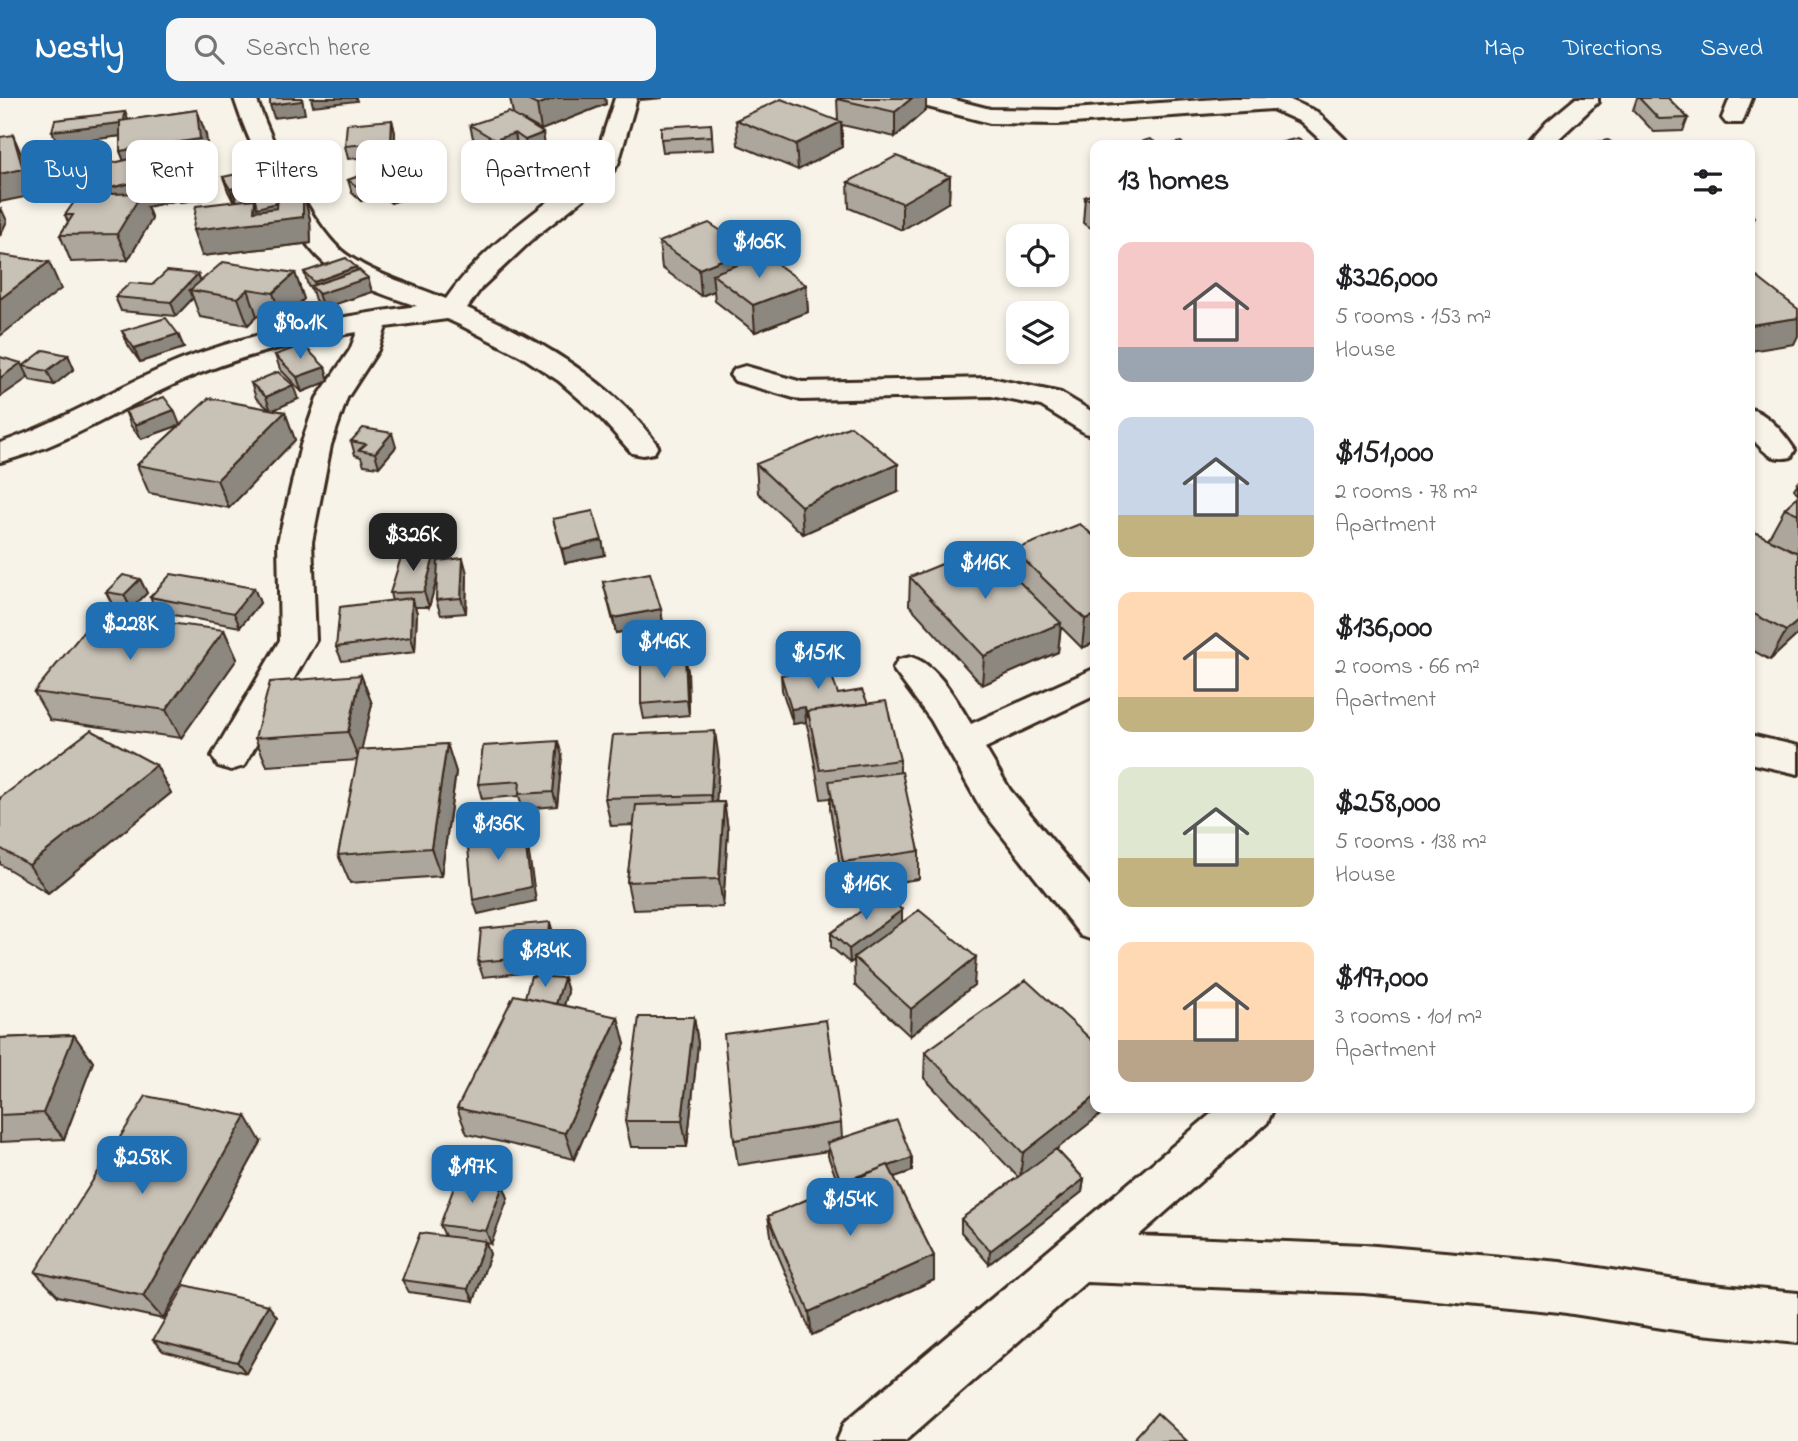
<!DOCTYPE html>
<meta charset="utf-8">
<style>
:root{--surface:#fff;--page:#f6f6f6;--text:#202124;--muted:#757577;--accent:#1f6fb2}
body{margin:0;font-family:"Indie Flower",sans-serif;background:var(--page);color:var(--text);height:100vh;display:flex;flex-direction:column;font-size:26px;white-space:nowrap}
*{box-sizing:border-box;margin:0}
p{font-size:23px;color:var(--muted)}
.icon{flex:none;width:38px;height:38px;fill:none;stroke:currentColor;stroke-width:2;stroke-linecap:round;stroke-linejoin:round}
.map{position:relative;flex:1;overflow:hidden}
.sheet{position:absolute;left:1090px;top:42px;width:665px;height:973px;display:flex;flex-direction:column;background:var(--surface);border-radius:14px;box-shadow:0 4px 10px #0003}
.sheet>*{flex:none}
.banner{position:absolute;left:21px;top:42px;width:665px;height:63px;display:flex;gap:14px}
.controls{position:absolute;left:1006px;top:126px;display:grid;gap:14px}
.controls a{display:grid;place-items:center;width:63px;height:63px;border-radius:14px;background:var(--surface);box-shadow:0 4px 10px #0003;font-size:35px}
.price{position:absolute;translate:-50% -60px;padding:0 16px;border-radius:14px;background:var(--accent);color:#fff;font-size:23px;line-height:46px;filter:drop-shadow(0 2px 4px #0008)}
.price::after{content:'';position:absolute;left:50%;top:42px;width:21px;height:16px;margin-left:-10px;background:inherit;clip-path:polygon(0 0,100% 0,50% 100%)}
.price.active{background:#222;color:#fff}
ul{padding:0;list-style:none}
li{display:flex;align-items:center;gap:21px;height:175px;padding:0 28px}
li span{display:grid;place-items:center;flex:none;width:196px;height:140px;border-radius:14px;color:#555}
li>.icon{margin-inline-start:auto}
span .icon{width:84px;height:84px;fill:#fffc;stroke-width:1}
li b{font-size:30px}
h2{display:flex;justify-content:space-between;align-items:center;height:84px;padding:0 28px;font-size:30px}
.chip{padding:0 24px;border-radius:14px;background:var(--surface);box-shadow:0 4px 10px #0003;font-size:24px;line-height:63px}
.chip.active{background:var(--accent);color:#fff}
header{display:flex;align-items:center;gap:42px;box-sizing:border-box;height:98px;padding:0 35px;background:var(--accent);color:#fff}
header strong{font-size:33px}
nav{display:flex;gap:38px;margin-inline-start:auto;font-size:24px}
.search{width:490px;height:63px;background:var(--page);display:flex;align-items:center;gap:18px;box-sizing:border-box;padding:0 24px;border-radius:14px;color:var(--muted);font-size:26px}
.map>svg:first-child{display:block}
</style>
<header>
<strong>Nestly</strong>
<div class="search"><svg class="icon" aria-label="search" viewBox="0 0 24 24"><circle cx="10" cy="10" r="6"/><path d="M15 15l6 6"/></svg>Search here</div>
<nav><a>Map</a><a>Directions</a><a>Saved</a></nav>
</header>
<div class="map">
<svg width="1798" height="1343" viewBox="0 0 1798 1343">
<rect width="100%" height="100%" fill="#f7f3e8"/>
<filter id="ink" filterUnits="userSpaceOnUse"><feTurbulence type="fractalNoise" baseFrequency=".0143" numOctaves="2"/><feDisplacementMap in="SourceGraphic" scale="14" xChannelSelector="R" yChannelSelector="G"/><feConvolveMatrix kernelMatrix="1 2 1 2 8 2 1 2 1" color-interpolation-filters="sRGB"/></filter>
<g filter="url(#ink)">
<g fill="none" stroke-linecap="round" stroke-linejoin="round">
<g stroke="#3b2a1e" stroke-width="6">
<path id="street" d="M234,0h22c14,41 57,133 91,157 30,21 66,30 99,44 36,-52 91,-88 140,-126l8,-10 21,-65h22l-19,66 -14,19 -68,53 -54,51 -15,21c71,31 146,73 191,138l-4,7 -11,2 -11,-2 -34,-38 -39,-34 -38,-25 -61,-31 -13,-6 -61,8 -8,23 -31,48 -16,47 -19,97 4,98 -72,126 -13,4 -13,-4 -6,-10 68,-116 -2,-98 23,-97 16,-47 33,-48 7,-18c-61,10 -119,24 -176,49 -60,27 -116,65 -181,81v-19c64,-22 121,-59 184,-84 74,-29 154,-42 233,-53 -31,-11 -63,-20 -89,-40 -36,-27 -80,-124 -94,-168z
M909,0h38l43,11 68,1 174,-12h54l31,14 34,33h-25l-25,-23 -29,-13 -214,15 -68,-1 -78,-20z
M1576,0h22v4l-46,43h-25l20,-23z
M1730,0h22l-10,25h-16l-4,-5z
M745,268l57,16 189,-4 70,15 35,21v22l-11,-3 -44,-27 -50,-10 -190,4 -66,-19 -5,-6 5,-6z
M1750,311c18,4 35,26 45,41l-4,7c-21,5 -28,-7 -41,-21z
M911,559c26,7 46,44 60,67l125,-56v27l-111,53 25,42 86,103v48l-15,-5 -99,-126 -51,-90 -38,-51 5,-9z
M1750,637l48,11v28l-48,-11z
M1218,1010h56l-7,15 -129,113 226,9 196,17 141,22 97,9v50l-97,-9 -141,-22 -196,-19 -278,-11 -181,159h-68l8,-19z"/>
</g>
<use href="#street" fill="#f7f3e8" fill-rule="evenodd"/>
</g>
<path fill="#aca69d" stroke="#3b2a1e" stroke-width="2" d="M510,0h95l1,6 -65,26 -20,-11 22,14 2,13 -18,7 -10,-7 -20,7 -24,-15 -3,-13 43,-11z
M641,0h22l-22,2z
M838,0h88v12l-31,27 -53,-12v22l-44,23 -60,-25 -2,-25h102l-1,-21z
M1637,0h31l20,20 -5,13 -29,1 -21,-22z
M197,12l9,25 3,29 -18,3 13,-1 4,13 -3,20 -25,3 -5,-13 3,-20 -11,2 11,29 -31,7 5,12 -24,41 -57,2 -11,-27 8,-13 -3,-7 23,-20 -5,-12 -31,5 41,-47 5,13 -2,13 28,-6 -4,-10v-15l-62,8 -6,-13 73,-19 3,8z
M392,22l3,13 -1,22 -46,4 -3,-13z
M711,26l2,26 -50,2 -2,-13z
M391,67l26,29 -26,9 -12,-9 -18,7 -9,-8 -4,-13z
M950,78l-1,26 -47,28 -53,-22 -1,-26z
M223,79l62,13 -4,1 2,4 20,-2 7,26 1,24 -109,13 31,-55 -5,-10z
M1096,95v38l-13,-8 2,-26z
M1750,114l4,5 -4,10z
M659,144l91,19 56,24 2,27 -53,20 -40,-31 -1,-10 -13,5 -39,-28z
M356,169l1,3 11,8 4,14 -49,16 -8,-8 -3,-10 -4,-4 -4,-14z
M295,175l9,26 -22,21 -25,-4 -9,9 -48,-8 -7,-19 -17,18 -55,-5 -6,-14 37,-12 46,-11 2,7z
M122,233l56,3 6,14 -44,14 -12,-17z
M68,257l6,14 -20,16 -24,-5 -7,-14z
M275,257l50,12 4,14 -27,11 -22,-23z
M251,285l47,16 -25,11 12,2 10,28 -66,68 -80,-15 -12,-28 43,-40 -39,14 -10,-13 -6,-15 55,14 89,-16 -13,-11z
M351,343l45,6 -17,20 -15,-2 -3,-8 -6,-2z
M756,366l142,28 -95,42 -45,-41z
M1798,385v11l-4,-5z
M1798,398v138l-28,26 -20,-11v-119l18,9 17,-31z
M553,421l49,21 3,15 -40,8z
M1096,440v104l-14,6 -21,-21 -3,25 -76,33 -73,-80 1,-28 103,-1 1,-26z
M438,465l29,10 -1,40 -25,2 -5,-15 2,-25 -9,32h-14l2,6 -2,39 -73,9 -6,-14 56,-46 -2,-8z
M140,481l7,14 -16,16 -18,-3 -7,-14z
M603,484l58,27 2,15 -47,9z
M254,490l6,15 -20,24 -83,-15 -7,-15z
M224,532l13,29 -56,79 -131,-18 -16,-28z
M688,573l1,44 -45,4 -3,-15z
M361,577l11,29 -11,46 86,-6 9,28 -15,104 -91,7 -12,-28 20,-95 -91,6 -12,-28z
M781,577l87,29 32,56v12l19,79v28l-75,11 -14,-81v-11l-9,1 -12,-66 -3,-11 -13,2 -11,-34z
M562,658l-5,50 -34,3 -4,-13 -37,3 -4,-15z
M719,662l-3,42h8l4,28 -5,77 -90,3 -6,-28 7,-57 -23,1 -6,-28z
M156,667l15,28 -123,100 -48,-29v-66z
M902,824l72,63 -64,51 -55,-51 -1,-25 -4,3 -19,-16v-14z
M554,838l-1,34 -70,7 -5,-15z
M564,880l4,14 -4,14 61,38 -51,115 -107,-25 -10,-26 68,-111z
M694,919l4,27 -11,103h-56l-6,-26z
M74,937l19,27 -29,77 -64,3v-104z
M925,954l171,56h13l-53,41 28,30 -2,13 -93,72 -28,-32v-13l57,-42 -94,-99z
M841,1025l1,15 70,20v13l-18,6 40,79v24l-122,55 -40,-94 -4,-25 71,-30 -11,-30v-5l-90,14 -4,-25z
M261,1044l-98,177 -105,-23 -23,-24z
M503,1087l5,13 -17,46 -6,-1 5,11 -16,47 -65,-9 -7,-12 43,-44 -5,-11z
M268,1207l9,12 -31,56 -83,-22 -10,-11z"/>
<path fill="#8c877f" stroke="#3b2a1e" stroke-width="2" d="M302,0l3,16 -31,4 -4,-13z
M311,0h45l1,3 -44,5z
M555,0h50l1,6 -65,26 -4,-25z
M912,0h14v12l-31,27v-25z
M197,12l9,25 3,29 -79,12 -10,-25z
M125,14l5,13 -1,10 -71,9 -6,-13z
M392,22l3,13 -1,22 -3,-13z
M841,24l1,25 -44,23 -2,-26z
M515,35l2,13 -20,7 -2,-13z
M543,35l2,13 -18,7 -2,-13z
M13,37l11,25 10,35 -34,7v-28z
M93,43l5,13 -3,28 -17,-11 5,12 -31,5 -5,-14z
M204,68l4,13 -3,20 -25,3 -5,-13z
M169,76l9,26 -31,7 5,12 -24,41 -11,-26 -17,-15 -11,-26z
M950,78l-1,26 -47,28v-27z
M281,79l4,13 -48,11 -4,-10 8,23 14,-15 48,-6 7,26 1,24 -109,13 -9,-26 41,-28 -4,-13z
M376,83l3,13 -18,7 -3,-14z
M414,83l3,13 -26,9 -3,-13z
M1,110l6,13 -7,15v-27z
M749,151l2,27 -39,-2 2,17 -13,5 -2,-27z
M49,164l12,27 -61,47v-37z
M356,169l4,14 8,-3 4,14 -49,16 -9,-26z
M295,175l9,26 -22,21 -9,-27z
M198,176l5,14 -13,2 3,8 -17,18 -5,-14z
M806,187l2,27 -53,20 -2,-27z
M248,191l9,27 -9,9 -10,-27z
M1798,220v18l-4,8 -44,7v-26z
M178,236l6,14 -44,14 -6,-14z
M68,257l6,14 -20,16 -7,-14z
M21,265l7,15 -28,19v-19z
M325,269l4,14 -27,11 -5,-15z
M293,287l5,14 -27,12 -5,-14z
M174,312l6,15 -39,14 -6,-14z
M285,314l10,28 -66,68 -12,-28z
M392,335l4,14 -17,20 -4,-14z
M898,366v28l-95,42 -2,-28z
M602,442l3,15 -40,8 -3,-14z
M435,455l5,15 -11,39 -5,-15z
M463,460l4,15 -1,40 -5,-15z
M140,481l7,14 -16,16 -7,-14z
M254,490l6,15 -20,24 -6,-14z
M412,500l5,15 -2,39 -4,-15z
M661,511l2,15 -47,9 -3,-15z
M1096,517v27l-14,6 3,-29z
M1798,523v13l-28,26 16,-29z
M1061,525l-3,29 -76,33 2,-29z
M224,532l13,29 -56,79 -15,-28z
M685,558l3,15 1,44 -2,-15z
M361,577l11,29 -13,56 -11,-28z
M805,609l1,15 -13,2 -2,-15z
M715,633l4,29 -4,63 -4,-28z
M558,643l4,15 -5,50 -4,-14z
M447,646l9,28 -15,104 -10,-28z
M156,667l15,28 -123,100 -19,-28z
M724,704l4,28 -5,77 -4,-28z
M523,727l4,15 9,61 -58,13 -5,-14z
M902,812v14l-48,33v3l-4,3 -1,-14z
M550,824l4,14 -1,34 -5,-14z
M976,859l-2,28 -64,51 1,-27z
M564,880l4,14 -8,26 -4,-14z
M618,919l7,27 -51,115 -9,-26z
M694,919l4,27 -11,103 -5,-26z
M74,937l19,27 -29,77 -21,-26z
M1096,998v12h13l-89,70 3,-25z
M246,1018l15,26 -98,177 -20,-23z
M912,1060v13l-70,24 -1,-13z
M1084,1081l-2,13 -93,72 1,-13z
M503,1087l5,13 -17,46 -5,-13z
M485,1143l5,13 -16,47 -6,-12z
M934,1158v24l-122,55 -3,-23z
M268,1207l9,12 -31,56 -9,-11z"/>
<path fill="#c8c1b6" stroke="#3b2a1e" stroke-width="2" d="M270,0h31l1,3 -32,4z
M523,0h32l-18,7z
M838,0h74l-17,14 -58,-13z
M1639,0h29l20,20 -29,1z
M781,1l60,23 -45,22 -60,-24z
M197,12l3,29 -80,12v-30z
M125,14l-1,9h-4v2l-68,8 3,-11z
M509,14l34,21 -18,7 -10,-7 -20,7 -25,-15z
M392,22l-1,22 -46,4 2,-22z
M711,26l1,12 -51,3v-12z
M13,37l10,34 -23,5v-37z
M1298,40l12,7h-38z
M1150,41l10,6h-29z
M1608,42l8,5h-36z
M93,43l-4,28 -42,5 4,-27z
M1181,44l3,3h-18z
M157,55l12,21 -80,19 -11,-22z
M896,58l54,20 -48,27 -54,-21z
M391,67l23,16 -26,9 -12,-9 -18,6 -10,-7z
M204,68l-3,20 -26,3 3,-20z
M274,68l7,11 -51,12 -7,-12z
M277,84l6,13 -5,1 -1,7 -20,5 -2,-9 -18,2 -4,-10z
M142,95l-25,41 -57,1 13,-20h-8l14,-20z
M303,95v24l-110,13 3,-24 59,-7 -1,12 23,-3 1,-12z
M1096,95v10l-11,-6z
M709,125l40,26 -50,20 -40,-27z
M0,157l49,7 -49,37z
M765,157l41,30 -53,20 -41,-31z
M346,160l10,9 -42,15 -10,-10z
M223,164l72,11 -22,20 -25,-4 -10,9 -48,-8z
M359,172l9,8 -49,16 -8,-8z
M167,173l31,3 -27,28 -56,-5 15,-14 22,2z
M1750,176h3l45,35v9l-48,7z
M166,220l12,16 -44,14 -12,-17z
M303,247l22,22 -28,10 -22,-22z
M44,252l24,5 -21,16 -24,-5z
M0,259l21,6 -21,15z
M278,274l15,13 -27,12 -15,-14z
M164,299l10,13 -39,15 -10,-14z
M209,300l76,14 -68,68 -80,-15z
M851,328l47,38 -97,42 -45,-42z
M363,330l29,5 -17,20 -16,-3 7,-6 -15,-3z
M1798,398v18l-13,-6z
M593,413l9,29 -40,9 -9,-30z
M1080,426l16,14v77l-11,4 -71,-69z
M1750,432l48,23v68l-12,10 -36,-19z
M984,449l77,76 -77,33 -74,-79z
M435,455l-11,39 -34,1 12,-39z
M463,460l-2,40 -25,2 2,-39z
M650,475l11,36 -48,9 -10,-36z
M171,476l83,14 -20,25 -84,-16z
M123,477l17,4 -16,16 -18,-3z
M412,500l-1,39 -75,10 4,-40z
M98,516l126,16 -58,80 -132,-18z
M685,558l2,44 -46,4v-44z
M829,569l9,27 24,-4 6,14 -60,7v7l-3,-11 -14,2 -10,-34z
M361,577l-13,57 -93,6 15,-56z
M886,603l14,59 -80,10 -12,-59z
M91,632l65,35 -127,100 -29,-17v-50z
M715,633l-4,64 -106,3 8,-63z
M558,643l-5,51 -34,2 1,-13 -42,3 5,-38z
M447,646l-16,104 -93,7 21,-105z
M902,674l17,79 -76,11 -14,-81z
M724,704l-5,77 -92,3 9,-77z
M523,727l8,62 -58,13 -6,-63z
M884,796l18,16 -53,39 -18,-16z
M919,812l57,47 -65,52 -57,-52z
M550,824l-2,34 -70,6 3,-33z
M531,878l33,2 -8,26 -31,-7z
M1026,882l70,64v52l-73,57 -98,-101z
M514,897l104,22 -53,116 -108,-25z
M639,919h55l-12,104h-57z
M826,922l15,103 -107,17 -10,-106z
M74,937l-31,78 -43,2v-77z
M146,998l100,20 -103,180 -108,-24z
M897,1022l15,38 -23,8 -1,-1 -15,6 -32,11 -14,-39z
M1056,1051l28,30 -94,72 -29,-32z
M888,1067l46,91 -125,56 -41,-96z
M457,1081l46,6 -17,46 -46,-6z
M420,1135l65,8 -17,48 -66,-9z
M185,1187l83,20 -31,57 -84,-22z
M1157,1315l30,28h-55z"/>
</g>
</svg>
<div class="controls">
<a><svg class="icon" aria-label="locate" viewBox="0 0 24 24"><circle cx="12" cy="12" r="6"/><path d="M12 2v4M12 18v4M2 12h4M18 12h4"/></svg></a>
<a><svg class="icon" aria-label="layers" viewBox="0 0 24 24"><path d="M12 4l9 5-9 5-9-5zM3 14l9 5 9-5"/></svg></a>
</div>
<b class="price" style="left:759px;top:182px">$106K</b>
<b class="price" style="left:300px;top:263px">$90.1K</b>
<b class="price active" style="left:413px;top:475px">$326K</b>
<b class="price" style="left:985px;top:503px">$116K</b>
<b class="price" style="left:130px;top:564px">$228K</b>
<b class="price" style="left:664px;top:582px">$146K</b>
<b class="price" style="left:818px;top:593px">$151K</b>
<b class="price" style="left:498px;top:764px">$136K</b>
<b class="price" style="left:866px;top:824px">$116K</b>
<b class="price" style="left:545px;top:891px">$134K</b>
<b class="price" style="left:142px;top:1098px">$258K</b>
<b class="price" style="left:472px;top:1107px">$197K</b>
<b class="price" style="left:850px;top:1140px">$154K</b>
<div class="banner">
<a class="chip active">Buy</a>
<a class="chip">Rent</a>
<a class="chip">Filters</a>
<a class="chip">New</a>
<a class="chip">Apartment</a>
</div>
<section class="sheet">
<h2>13 homes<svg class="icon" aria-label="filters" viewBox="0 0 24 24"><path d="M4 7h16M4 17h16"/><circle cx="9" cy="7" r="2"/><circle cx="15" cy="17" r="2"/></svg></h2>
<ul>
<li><span style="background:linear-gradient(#f6c9c9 75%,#9aa5b1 0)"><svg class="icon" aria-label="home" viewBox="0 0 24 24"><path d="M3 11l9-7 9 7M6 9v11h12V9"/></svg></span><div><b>$326,000</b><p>5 rooms · 153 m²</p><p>House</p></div></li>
<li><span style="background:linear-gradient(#c9d6e8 70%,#c2b280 0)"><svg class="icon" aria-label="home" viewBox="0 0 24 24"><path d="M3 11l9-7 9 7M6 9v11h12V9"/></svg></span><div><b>$151,000</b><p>2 rooms · 78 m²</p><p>Apartment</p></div></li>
<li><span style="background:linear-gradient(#ffd9b3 75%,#c2b280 0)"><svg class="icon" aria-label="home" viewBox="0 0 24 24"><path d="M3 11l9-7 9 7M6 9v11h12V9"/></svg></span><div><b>$136,000</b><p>2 rooms · 66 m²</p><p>Apartment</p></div></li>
<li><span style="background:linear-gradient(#dfe7d0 65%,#c2b280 0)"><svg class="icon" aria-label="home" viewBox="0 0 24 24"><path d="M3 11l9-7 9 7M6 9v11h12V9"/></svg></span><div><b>$258,000</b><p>5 rooms · 138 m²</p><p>House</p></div></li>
<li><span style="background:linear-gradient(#ffd9b3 70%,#b9a48a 0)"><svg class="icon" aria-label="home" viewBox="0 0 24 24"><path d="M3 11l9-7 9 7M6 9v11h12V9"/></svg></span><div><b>$197,000</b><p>3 rooms · 101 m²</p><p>Apartment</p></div></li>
</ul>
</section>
</div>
